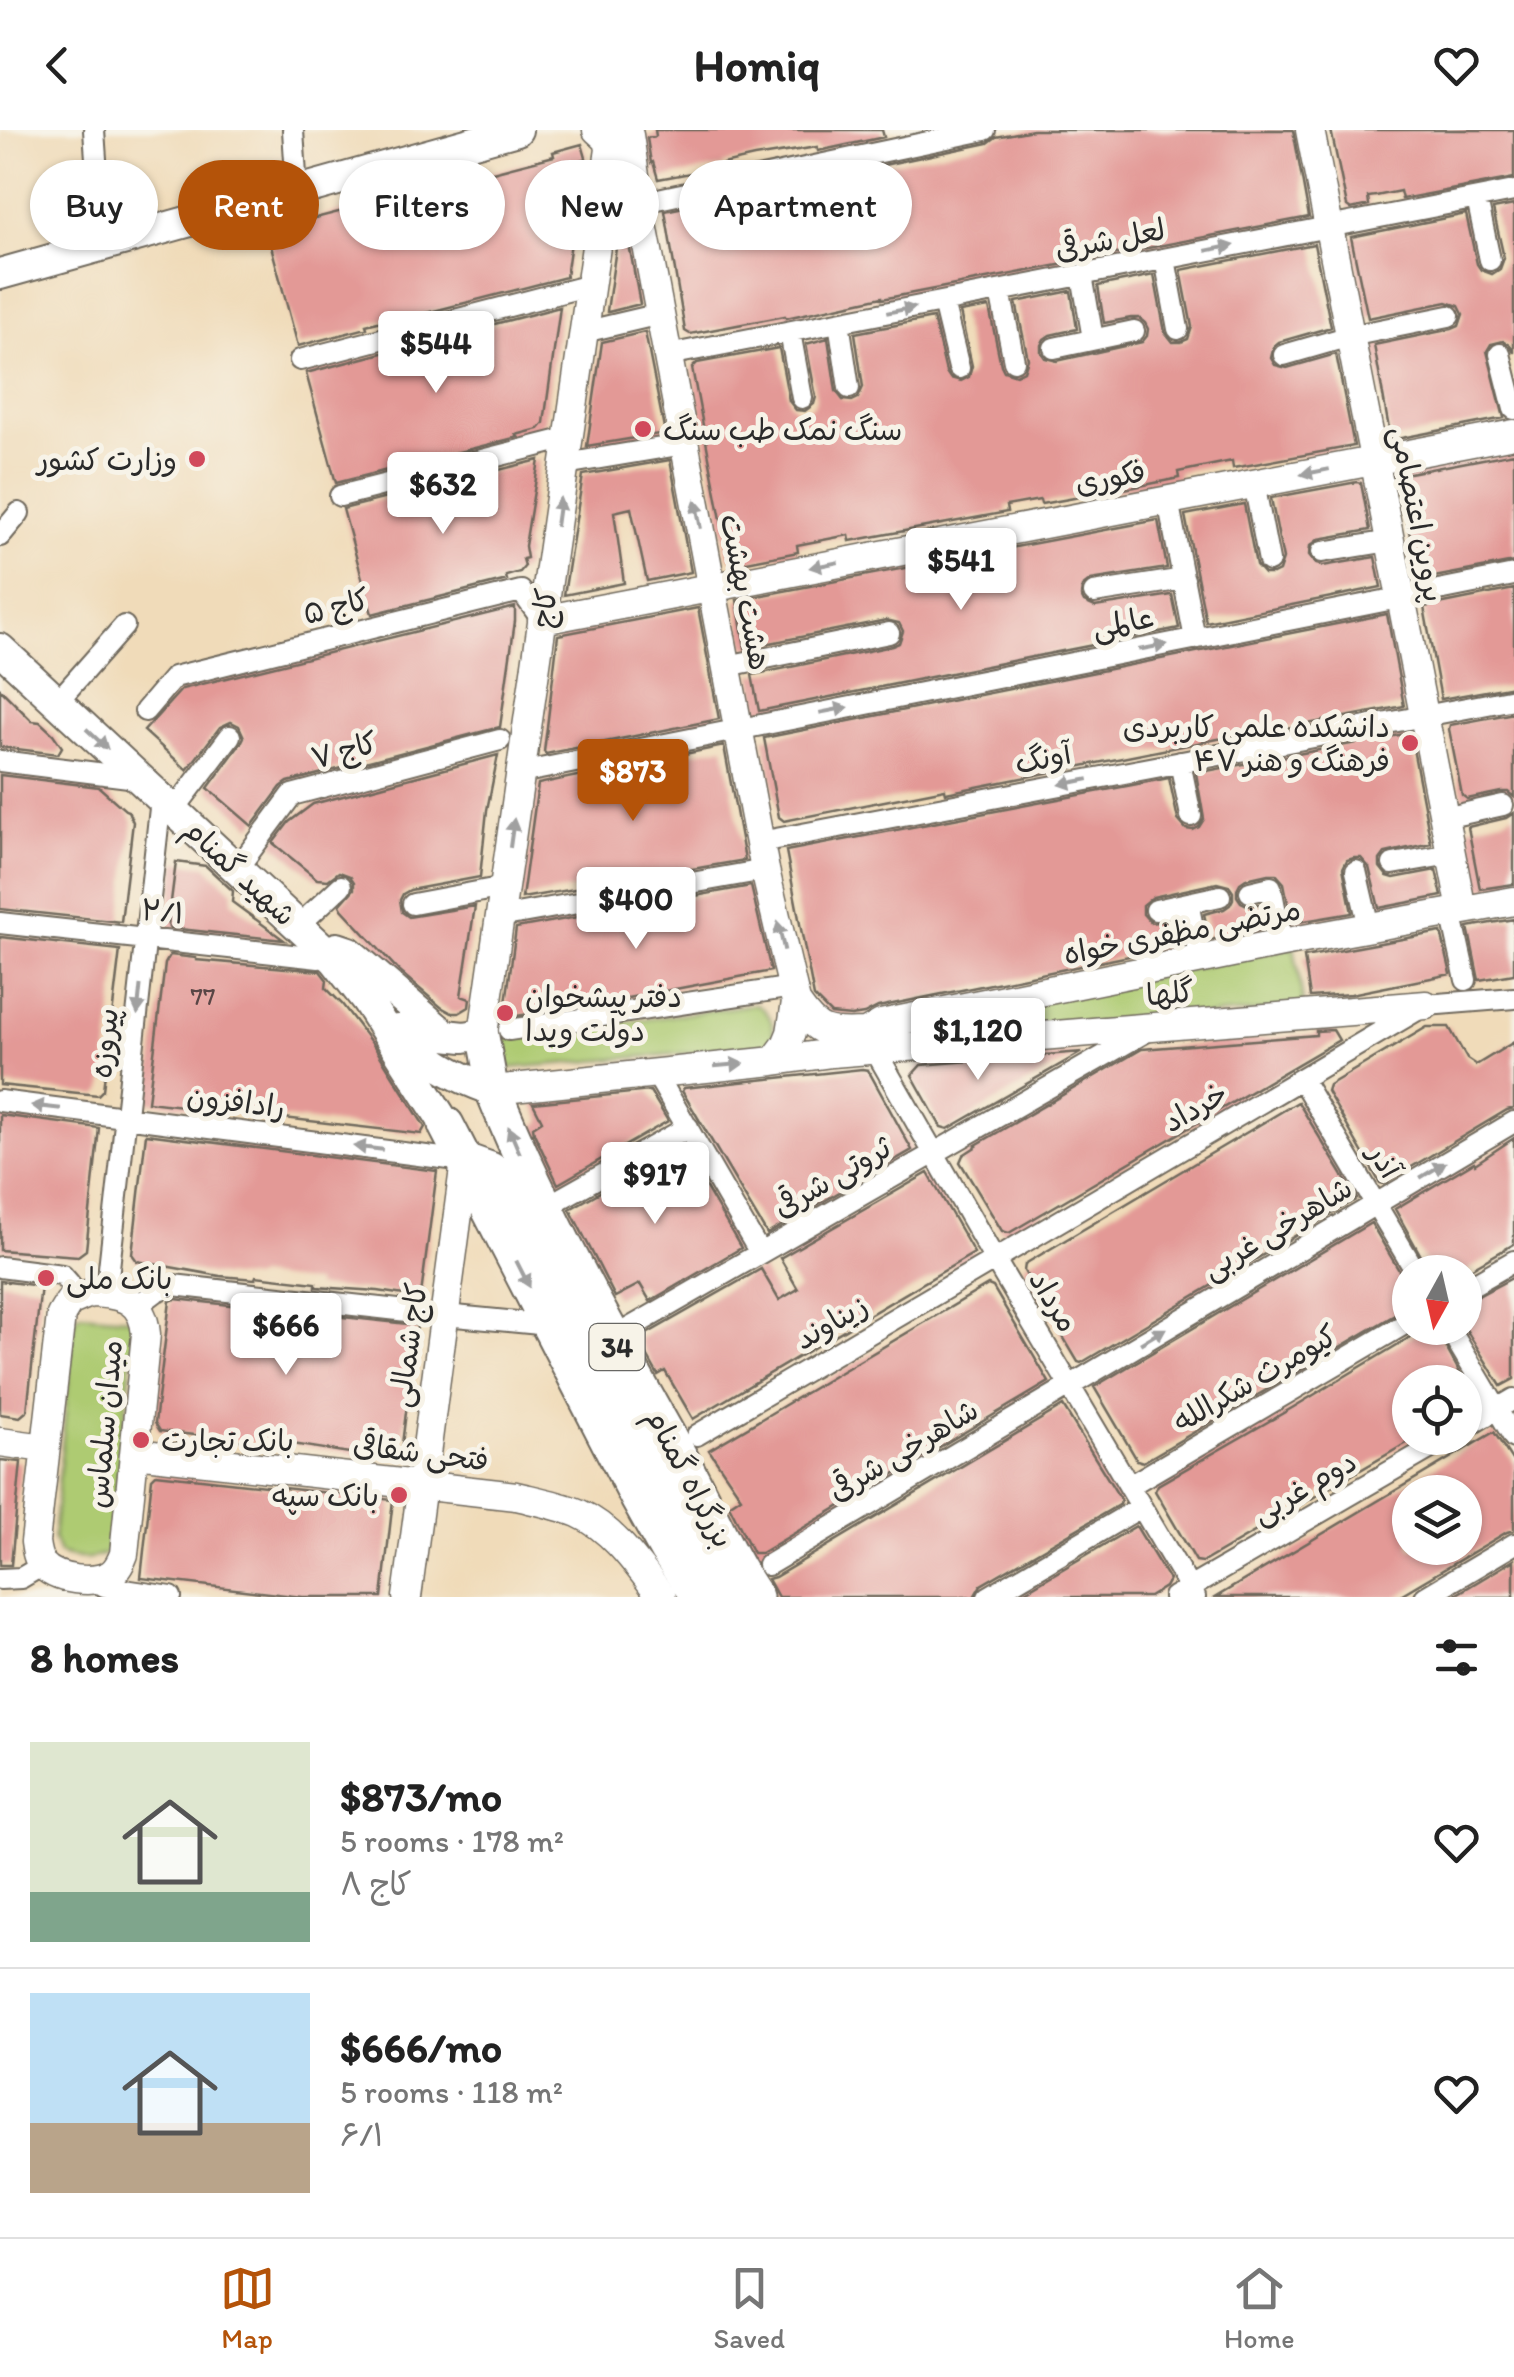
<!DOCTYPE html>
<meta charset="utf-8">
<style>
:root{--surface:#fff;--page:#f6f6f6;--text:#222;--muted:#767676;--line:#e0e0e0;--accent:#b45309}
body{margin:0;font-family:Itim,"Playpen Sans Arabic",sans-serif;background:var(--page);color:var(--text);height:100vh;display:flex;flex-direction:column;font-size:38px;white-space:nowrap}
*{box-sizing:border-box;margin:0}
p{font-size:32px;color:var(--muted)}
.icon{flex:none;width:55px;height:55px;fill:none;stroke:currentColor;stroke-width:2;stroke-linecap:round;stroke-linejoin:round}
.map{position:relative;height:1467px;overflow:hidden}
.side{display:flex;flex-direction:column;background:var(--surface);flex:1}
.side>*{flex:none}
.banner{position:absolute;left:30px;top:30px;width:1000px;height:90px;display:flex;gap:20px}
.needle{width:65px;rotate:188deg}
.tools{position:absolute;left:1392px;top:1125px;display:grid;gap:20px}
.tools a{display:grid;place-items:center;width:90px;height:90px;border-radius:50%;background:var(--surface);box-shadow:0 2px 8px #0004;font-size:50px}
.price{position:absolute;translate:-50% -85px;padding:0 22px;border-radius:10px;background:#fff;color:#222;font-size:32px;line-height:65px;filter:drop-shadow(0 2px 5px #0008)}
.price::after{content:'';position:absolute;left:50%;top:60px;width:30px;height:22px;margin-left:-15px;background:inherit;clip-path:polygon(0 0,100% 0,50% 100%)}
.price.selected{background:var(--accent);color:#fff}
ul{padding:0;list-style:none}
li{display:flex;align-items:center;gap:30px;height:250px;padding:0 30px}
li+li{border-top:2px solid var(--line)}
li span{display:grid;place-items:center;flex:none;width:280px;height:200px;border-radius:0px;color:#555}
li>.icon{margin-inline-start:auto}
span .icon{width:120px;height:120px;fill:#fffc;stroke-width:1}
li b{font-size:42px}
h2{display:flex;justify-content:space-between;align-items:center;height:120px;padding:0 30px;font-size:42px}
.chip{padding:0 35px;border-radius:45px;background:var(--surface);box-shadow:0 2px 8px #0004;font-size:35px;line-height:90px}
.chip.selected{background:var(--accent);color:#fff}
header{display:flex;justify-content:space-between;align-items:center;height:130px;padding:0 30px;background:var(--surface);font-size:45px;font-weight:800}
.tab-bar{display:flex;justify-content:space-around;align-items:center;height:140px;border-top:2px solid var(--line);background:var(--surface);font-size:28px;color:var(--muted)}
.tab-bar a{display:grid;justify-items:center;gap:5px}
.tab-bar .selected{color:var(--accent)}
.map>svg:first-child{display:block}
</style>
<header><svg class="icon" aria-label="back" viewBox="0 0 24 24"><path d="M15 5l-7 7 7 7"/></svg>Homiq<svg class="icon" aria-label="heart" viewBox="0 0 24 24"><path d="M12 20l-8-8c-3-5 5-10 8-4 3-6 11-1 8 4z"/></svg></header>
<div class="map">
<svg width="1514" height="1467" viewBox="0 0 1514 1467">
<rect width="100%" height="100%" fill="#f7f3e8"/>
<filter id="ink" filterUnits="userSpaceOnUse"><feTurbulence type="fractalNoise" baseFrequency=".01" numOctaves="2"/><feDisplacementMap in="SourceGraphic" scale="20" xChannelSelector="R" yChannelSelector="G"/><feConvolveMatrix kernelMatrix="1 2 1 2 8 2 1 2 1" color-interpolation-filters="sRGB"/></filter>
<filter id="wash" filterUnits="userSpaceOnUse"><feTurbulence type="fractalNoise" baseFrequency=".0048" numOctaves="4" result="noise"/><feDisplacementMap in="SourceGraphic" scale="40" xChannelSelector="R" yChannelSelector="G"/><feGaussianBlur stdDeviation="2.25" result="paint"/><feColorMatrix in="noise" values="0 0 0 0 0 0 0 0 0 0 0 0 0 0 0 0 0 1.4 0 .05"/><feComposite in="paint" operator="in"/></filter>
<g filter="url(#wash)">
<rect width="100%" height="100%" fill="#f0dbb9"/>
<path fill="#aecb72" stroke="#6c7b4e" stroke-width="2.5" d="M1294,817l10,61 -414,32 1,-9z
M756,874c16,9 22,26 13,42l-259,22 -9,-7 -1,-13 5,-9z
M80,1184l47,4 4,2 4,9 -24,214 -4,10c-15,8 -32,6 -48,0l-6,-15 21,-213 1,-7z"/>
<g id="blocks">
<path fill="#e39996" fill-rule="evenodd" d="M655,0h227l2,7 -66,14 -1,-4 -63,10 -31,7v3l-65,12 -5,-17 -2,1 -4,-25 9,-2z
M1033,0h260l16,87 -427,82v-2l-96,21 -1,-2 -95,18 -5,-3 -20,-120 323,-68 8,-6z
M1331,0h183v48l-112,21 -2,-8 -24,5 -8,1 1,8 -18,4 -4,-3z
M582,14l4,14 -3,1 -17,118 -175,45 -1,-3 -24,6 1,3 -69,18 -34,-126 4,-1 17,7 269,-70 -1,-4z
M1514,75v148l-4,-8 -7,-4 -12,3 -4,7 17,67 -113,22 -17,-95 78,-16 7,-3 4,-12 -4,-8 -12,-4 -79,16 -17,-81 115,-23 11,50 4,6 11,4 8,-5 4,-11 -11,-49z
M622,76l18,98 -32,8 -1,-1z
M1314,114l17,83 -52,15 -5,4 -3,12 4,7 12,3 49,-14 18,92 -121,22 -1,-7 -54,11 1,6 -44,9 -94,17 -1,-4 -34,6 1,6 -157,29 -1,-6 -52,10 1,7 -51,10h-9l-10,-6 -36,-188 5,-5 82,-15 10,53 7,9 9,1 9,-7 2,-7 -10,-53 22,-6 8,53 7,9 9,1 6,-3 5,-11 -8,-54 78,-15 13,54 4,6 11,3 8,-4 3,-11 -12,-54 29,-5 12,58 3,6 12,4 8,-4 4,-12 -12,-57 55,-11 6,38 -27,6 -6,4 -3,6v7l4,6 12,3 85,-19 5,-6 1,-7 -3,-6 -6,-5h-8l-27,5 -6,-37 56,-11 11,57 8,10h8l7,-3 4,-12 -11,-57z
M560,177l-16,116 -5,6 -23,6 2,2 -182,46 -30,-110z
M645,202l20,101 -78,13 15,-104z
M1514,323v109l-96,18 -19,-105z
M539,330l-14,86 2,12 -4,1 2,7 -5,6 -14,4 1,4 -135,34 -29,-105z
M670,330l21,112 -44,9 -16,-73 -17,4 10,71 -60,12 19,-120z
M1357,352l4,1 9,47 -51,9 -9,7 -1,9 7,9 7,2 52,-9 6,30 -175,35 -21,-107 59,-11 12,61 8,9h9l6,-3 4,-12 -12,-61z
M1158,390l9,48 -76,12 -9,7 -1,9 3,6 11,5 77,-12 7,33 -420,83 -7,-36 140,-29 7,-3 4,-12 -4,-8 -13,-3 -141,28 -8,-48z
M1514,459v97l-73,13 -17,-92z
M515,477v14l-15,106 -212,55 -7,5 -29,39 -44,-38 33,-45 3,-6 -5,-11 -8,-4 -11,5 -33,43 -43,-39 38,-42z
M698,478l21,111 -173,35 -2,-2 14,-117z
M1387,484l17,92 -145,27 -1,-2 -20,4 -292,58 -1,-4 -161,32 -5,-4 -15,-79z
M0,559l32,32 8,1 13,12 9,13 -4,7 -58,-7z
M1514,583v84l-6,-5h-7l-34,7 -5,-4 -13,-66 1,-4z
M1410,603l21,110 -46,10 -5,7v7l7,9 7,2 42,-8 6,26 -63,12 -10,-41 -8,-9h-7l-7,2 -4,8 9,45 -60,10 -8,-40 -8,-9h-8l-22,5 -6,4 -3,6v7l4,6 6,3 13,-1 5,25 -55,11 -6,-26 20,-5 6,-4 3,-6v-7l-4,-6 -12,-3 -64,14 -10,8v9l8,9 26,-4 6,26 -305,62 -14,7 -13,2 -20,-2 -17,-17 -28,-146 383,-73 9,42 8,9 7,1 6,-3 5,-8 -8,-46z
M724,616l21,114 -223,38 16,-114z
M498,625l-11,55 -7,67 -70,13 -7,4 -3,6 2,12 7,5 66,-11 -14,90 9,3 -1,8 -10,6h-7l-11,-6 -41,-35 -58,-63 -2,-4 14,-16v-7l-4,-6 -11,-4 -11,8 -11,-1 -44,-36 16,-21 24,-18z
M0,645l99,12 26,23 3,1 5,11 -12,100 -121,-13z
M1514,683v71l-34,5 -12,-62 38,-9z
M176,732l30,4 27,25 -1,11 52,38 -114,-12 -2,-3z
M751,756l20,85 -149,28 -118,19 12,-90z
M1514,789v55l-35,6 -11,-53z
M1441,802l10,42 -100,20 -41,3 -6,-40z
M0,807l120,13 -17,140 -5,5 -98,-10z
M170,825l26,3v2l124,11 7,9 -1,8 16,16 32,42 51,81 -4,7 -273,-32 17,-138z
M1427,897h22l18,32 9,6 38,-23v66l-7,2 -124,74 -3,-1 -53,-92 2,-6z
M1333,900l6,10 -330,193 -7,-2 -42,-69 3,-7 14,-9 -1,-1 166,-96 174,-14v-4z
M1082,922l-134,77 -7,-2 -29,-52 9,-10z
M862,939l6,1 44,80 -145,84 -85,-143 2,-3z
M650,961l18,30 -110,63 -24,-51 -1,-6 9,-6 -9,-18z
M1298,972l59,97 -276,164 -3,-1 -54,-91 1,-7z
M0,985l99,13 -13,122 -8,6 -78,-6z
M146,1004l291,37 -16,124 -4,2 -39,-6 -62,-4v-4l-60,-7 -1,3 -35,-3 -83,-15 -5,-7z
M1514,1008v106l-49,28h-35l-35,-63 79,-47 1,2z
M682,1016l59,102 -91,53 -10,-17 -25,13 -45,-88z
M928,1043l46,80 -281,166 -28,-48 -7,4 -20,-36 123,-70 18,31 19,-11 -18,-31z
M1371,1093l33,56 6,5v22l-267,156 -6,-2 -43,-73z
M1514,1147v102l-13,7 -36,-58v-25z
M0,1151l41,5 -14,125 -7,6 -20,-3z
M988,1155l5,2 56,95 -288,171h-8l-24,-48 12,-8 -32,-47z
M175,1169l242,26 -16,127 -5,4 -26,-3v2h-8l-82,-13v3l-120,-14 -5,-8 15,-122z
M1422,1198h13l30,54h-55v59l-207,121 -7,-1 -41,-70 3,-6 134,-77 125,-75z
M1063,1276l58,94 -1,4 -139,81 -7,12h-196l-10,-18 7,-2z
M1494,1302l20,31v67l-7,2 -110,65h-181zM1410,1362h55v56h-55z
M0,1330l21,2 -10,103h-11z
M156,1344l237,26 -11,97h-79l-162,-19 11,-100z
M1136,1396l33,54 -4,7 -16,10h-134z
M1514,1430v37h-62z"/>
</g>
</g>
<g filter="url(#ink)">
<use href="#blocks" fill-opacity="0" stroke="#70695d" stroke-width="2.5"/>
<g fill="none" stroke-linecap="round" stroke-linejoin="round">
<g stroke="#70695d" stroke-width="24">
<path id="street" d="M94,0l8,116
M293,0l4,61
M1477,69l13,61
M639,73l346,-73
M1165,129l13,70
M1082,145l11,64
M1000,161l14,70
M943,172l16,66
M839,192l10,66
M592,200l68,-16
M790,202l12,66
M1054,218l80,-17
M1500,224l14,55
M668,225l846,-164
M1284,225l66,-19 99,-20
M300,230l290,-75
M571,333l114,-19
M1254,353l15,78
M340,366l228,-58
M1168,370l27,139
M0,406l19,-23
M1322,422l68,-11
M1094,463l90,-14
M727,536l162,-33
M57,572l67,-76
M145,581l29,-34 347,-86 21,29
M0,631l137,17
M1180,632l11,54
M520,643l994,-198
M174,680l56,-74
M1444,688l59,-13
M760,712l754,-143
M1393,734l58,-10
M237,739l55,-74 208,-55
M1356,741l13,56
M1250,762l21,-5 11,56
M1188,773l12,57
M413,774l91,-17
M1156,780l64,-14
M1451,782l15,68
M499,787l266,-47
M0,793l319,35
M298,796l43,-40
M509,900l284,-43
M871,913l124,217 200,337
M655,942l105,181
M1302,950l114,192
M0,971l465,60
M558,1070l130,-73
M0,1137l62,8 7,8 6,15
M1465,1159l49,-28
M106,1165l55,-496
M137,1176l20,-15 16,-6 243,27
M445,1185l105,10
M1449,1198l65,110
M628,1199l519,-298
M1465,1298l49,-29
M697,1305l729,-430 88,-7
M1129,1356l281,-165
M768,1435l746,-443
M97,1448l7,8 7,2 60,9
M0,1449l21,-1 22,-13
M988,1467l153,-90
M1174,1467l274,-159
M1425,1467l89,-53"/>
</g>
<g stroke="#70695d" stroke-width="31">
<path id="secondary" d="M626,0l3,5 10,68 126,667 31,132 -5,31 -5,12 -12,16
M1310,0l152,780
M542,490l972,-186
M796,872c21,31 30,33 67,31
M483,904l127,-885 -2,-9 -11,-10
M835,921l46,-27 401,-81 232,-42
M493,960l281,-29 58,-8 594,-48
M90,1163c32,1 53,6 56,41l-22,220c-3,8 -6,15 -13,20 -17,11 -56,6 -69,-10 -5,-6 -6,-15 -7,-22l26,-227 8,-13z
M0,1312l45,6
M135,1323l381,43c21,5 43,9 62,17 36,16 61,54 84,84
M407,1467l58,-436"/>
</g>
<g stroke="#70695d" stroke-width="34">
<path id="primary" d="M0,144l517,-144
M0,519l335,311 32,41 79,124
M337,818l12,4 96,83 19,2 19,-3 10,56
M398,900c34,33 50,44 95,60"/>
</g>
<g stroke="#70695d" stroke-width="39">
<path id="highway" d="M493,960c52,129 121,251 190,373 25,44 43,93 72,134
M446,995l193,375 28,50 32,47
M465,1031l25,9 15,12 162,319 35,59 25,37"/>
</g>
<use href="#street" stroke="#fff" stroke-width="20"/>
<use href="#secondary" stroke="#fff" stroke-width="28"/>
<use href="#primary" stroke="#fff" stroke-width="30"/>
<use href="#highway" stroke="#fff" stroke-width="35"/>
</g>
<defs><path id="oneway-solid" d="M-6-.8H1V-3.2L6.5 0L1 3.2V.8H-6Z" transform="scale(2.5)"/></defs>
<g fill="#a0a0a0">
<use href="#oneway-solid" transform="translate(1220 118) rotate(-11)"/>
<use href="#oneway-solid" transform="translate(901 180) rotate(-11)"/>
<use href="#oneway-solid" transform="translate(1315 342) rotate(169)"/>
<use href="#oneway-solid" transform="translate(558 382) rotate(-82)"/>
<use href="#oneway-solid" transform="translate(698 384) rotate(-101)"/>
<use href="#oneway-solid" transform="translate(824 435) rotate(169)"/>
<use href="#oneway-solid" transform="translate(1153 517) rotate(-11)"/>
<use href="#oneway-solid" transform="translate(834 580) rotate(-11)"/>
<use href="#oneway-solid" transform="translate(97 609) rotate(43)"/>
<use href="#oneway-solid" transform="translate(1074 652) rotate(169)"/>
<use href="#oneway-solid" transform="translate(512 703) rotate(-82)"/>
<use href="#oneway-solid" transform="translate(781 806) rotate(-103)"/>
<use href="#oneway-solid" transform="translate(139 870) rotate(96)"/>
<use href="#oneway-solid" transform="translate(729 935) rotate(-5)"/>
<use href="#oneway-solid" transform="translate(46 977) rotate(-173)"/>
<use href="#oneway-solid" transform="translate(514 1010) rotate(-113)"/>
<use href="#oneway-solid" transform="translate(368 1018) rotate(-173)"/>
<use href="#oneway-solid" transform="translate(1433 1040) rotate(-31)"/>
<use href="#oneway-solid" transform="translate(523 1144) rotate(63)"/>
<use href="#oneway-solid" transform="translate(1153 1206) rotate(-31)"/>
</g>
</g>
<g fill="#d1495b" stroke="#f7f3e8" stroke-width="4">
<circle cx="643" cy="299" r="10"/>
<circle cx="197" cy="329" r="10"/>
<circle cx="1410" cy="613" r="10"/>
<circle cx="505" cy="883" r="10"/>
<circle cx="46" cy="1148" r="10"/>
<circle cx="141" cy="1310" r="10"/>
<circle cx="399" cy="1365" r="10"/>
</g>
<g text-anchor="middle" dominant-baseline="central" stroke-width="10" stroke-linejoin="round" paint-order="stroke">
<g font-size="25" fill="#594646">
<text x="203" y="866">77</text>
</g>
<rect fill="#f7f3e8" stroke="#686764" stroke-width="2.5" x="589.5" y="1194" width="55" height="46" rx="8"/>
<g font-size="28" font-weight="bold" fill="#2b2b2b">
<text x="617" y="1217">34</text>
</g>
<g font-size="30" fill="#2b2b2b" stroke="#f7f3e8">
<text transform="translate(1110 109) rotate(-11)">لعل شرقی</text>
<text transform="translate(1110 347) rotate(-11)">فکوری</text>
<text transform="translate(1418 384) rotate(79)">پروین اعتصامی</text>
<text transform="translate(746 462) rotate(79)">هشت بهشت</text>
<text transform="translate(336 476) rotate(-14)">کاج ۵</text>
<text transform="translate(544 478) rotate(-82)">کاج</text>
<text transform="translate(1123 492) rotate(-11)">عالمی</text>
<text transform="translate(344 620) rotate(-15)">کاج ۷</text>
<text transform="translate(1043 628) rotate(-11)">آونگ</text>
<text transform="translate(240 742) rotate(43)">شهید گمنام</text>
<text transform="translate(163 781) rotate(6)">۲/۱</text>
<text transform="translate(1182 801) rotate(-11)">مرتضی مظفری خواه</text>
<text transform="translate(1170 863) rotate(-5)">گلها</text>
<text transform="translate(104 913) rotate(-84)">پیروزه</text>
<text transform="translate(236 971) rotate(7)">رادافزون</text>
<text transform="translate(1195 977) rotate(-30)">خرداد</text>
<text transform="translate(1385 1031) rotate(59)">آذر</text>
<text transform="translate(832 1047) rotate(-30)">ثروتی شرقی</text>
<text transform="translate(1277 1098) rotate(-31)">شاهرخی غربی</text>
<text transform="translate(1054 1171) rotate(59)">مرداد</text>
<text transform="translate(831 1192) rotate(-30)">زیناوند</text>
<text transform="translate(408 1215) rotate(-82)">کاج شمالی</text>
<text transform="translate(1255 1248) rotate(-30)">کیومرث شکرالله</text>
<text transform="translate(104 1294) rotate(-85)">میدان سلماس</text>
<text transform="translate(903 1320) rotate(-31)">شاهرخی شرقی</text>
<text transform="translate(421 1322) rotate(7)">فتحی شقاقی</text>
<text transform="translate(690 1348) rotate(62)">بزرگراه گمنام</text>
<text transform="translate(1304 1357) rotate(-30)">دوم غربی</text>
</g>
<g font-size="30" fill="#2b2b2b" stroke="#f7f3e8" text-anchor="start">
<text x="663" y="299">سنگ نمک طب سنگ</text>
<text x="177" y="329" text-anchor="end">وزارت کشور</text>
<text x="1390" y="596" text-anchor="end">دانشکده علمی کاربردی<tspan x="1390" dy="34">فرهنگ و هنر ۴۷</tspan></text>
<text x="525" y="866">دفتر پیشخوان<tspan x="525" dy="34">دولت ویدا</tspan></text>
<text x="66" y="1148">بانک ملی</text>
<text x="161" y="1310">بانک تجارت</text>
<text x="379" y="1365" text-anchor="end">بانک سپه</text>
</g>
</g>
</svg>
<div class="tools">
<a><svg class="needle" viewBox="-14 -14 28 28"><path d="M0-13l5 13h-10z" fill="#e53935"/><path d="M0 13l5-13h-10z" fill="#767676"/></svg></a>
<a><svg class="icon" aria-label="locate" viewBox="0 0 24 24"><circle cx="12" cy="12" r="6"/><path d="M12 2v4M12 18v4M2 12h4M18 12h4"/></svg></a>
<a><svg class="icon" aria-label="layers" viewBox="0 0 24 24"><path d="M12 4l9 5-9 5-9-5zM3 14l9 5 9-5"/></svg></a>
</div>
<b class="price" style="left:436px;top:266px">$544</b>
<b class="price" style="left:443px;top:407px">$632</b>
<b class="price" style="left:961px;top:483px">$541</b>
<b class="price selected" style="left:633px;top:694px">$873</b>
<b class="price" style="left:636px;top:822px">$400</b>
<b class="price" style="left:978px;top:953px">$1,120</b>
<b class="price" style="left:655px;top:1097px">$917</b>
<b class="price" style="left:286px;top:1248px">$666</b>
<div class="banner">
<a class="chip">Buy</a>
<a class="chip selected">Rent</a>
<a class="chip">Filters</a>
<a class="chip">New</a>
<a class="chip">Apartment</a>
</div>
</div>
<section class="side">
<h2>8 homes<svg class="icon" aria-label="filters" viewBox="0 0 24 24"><path d="M4 7h16M4 17h16"/><circle cx="9" cy="7" r="2"/><circle cx="15" cy="17" r="2"/></svg></h2>
<ul>
<li><span style="background:linear-gradient(#dfe7d0 75%,#7fa58c 0)"><svg class="icon" aria-label="home" viewBox="0 0 24 24"><path d="M3 11l9-7 9 7M6 9v11h12V9"/></svg></span><div><b>$873/mo</b><p>5 rooms · 178 m²</p><p>کاج ۸</p></div><svg class="icon" aria-label="heart" viewBox="0 0 24 24"><path d="M12 20l-8-8c-3-5 5-10 8-4 3-6 11-1 8 4z"/></svg></li>
<li><span style="background:linear-gradient(#bfe0f5 65%,#b9a48a 0)"><svg class="icon" aria-label="home" viewBox="0 0 24 24"><path d="M3 11l9-7 9 7M6 9v11h12V9"/></svg></span><div><b>$666/mo</b><p>5 rooms · 118 m²</p><p>۶/۱</p></div><svg class="icon" aria-label="heart" viewBox="0 0 24 24"><path d="M12 20l-8-8c-3-5 5-10 8-4 3-6 11-1 8 4z"/></svg></li>
</ul>
</section>
<nav class="tab-bar">
<a class="selected"><svg class="icon" aria-label="map" viewBox="0 0 24 24"><path d="M3 6l6-2 6 2 6-2v14l-6 2-6-2-6 2zM9 4v14M15 6v14"/></svg>Map</a>
<a><svg class="icon" aria-label="saved" viewBox="0 0 24 24"><path d="M7 4h10v16l-5-4-5 4z"/></svg>Saved</a>
<a><svg class="icon" aria-label="home" viewBox="0 0 24 24"><path d="M3 11l9-7 9 7M6 9v11h12V9"/></svg>Home</a>
</nav>
